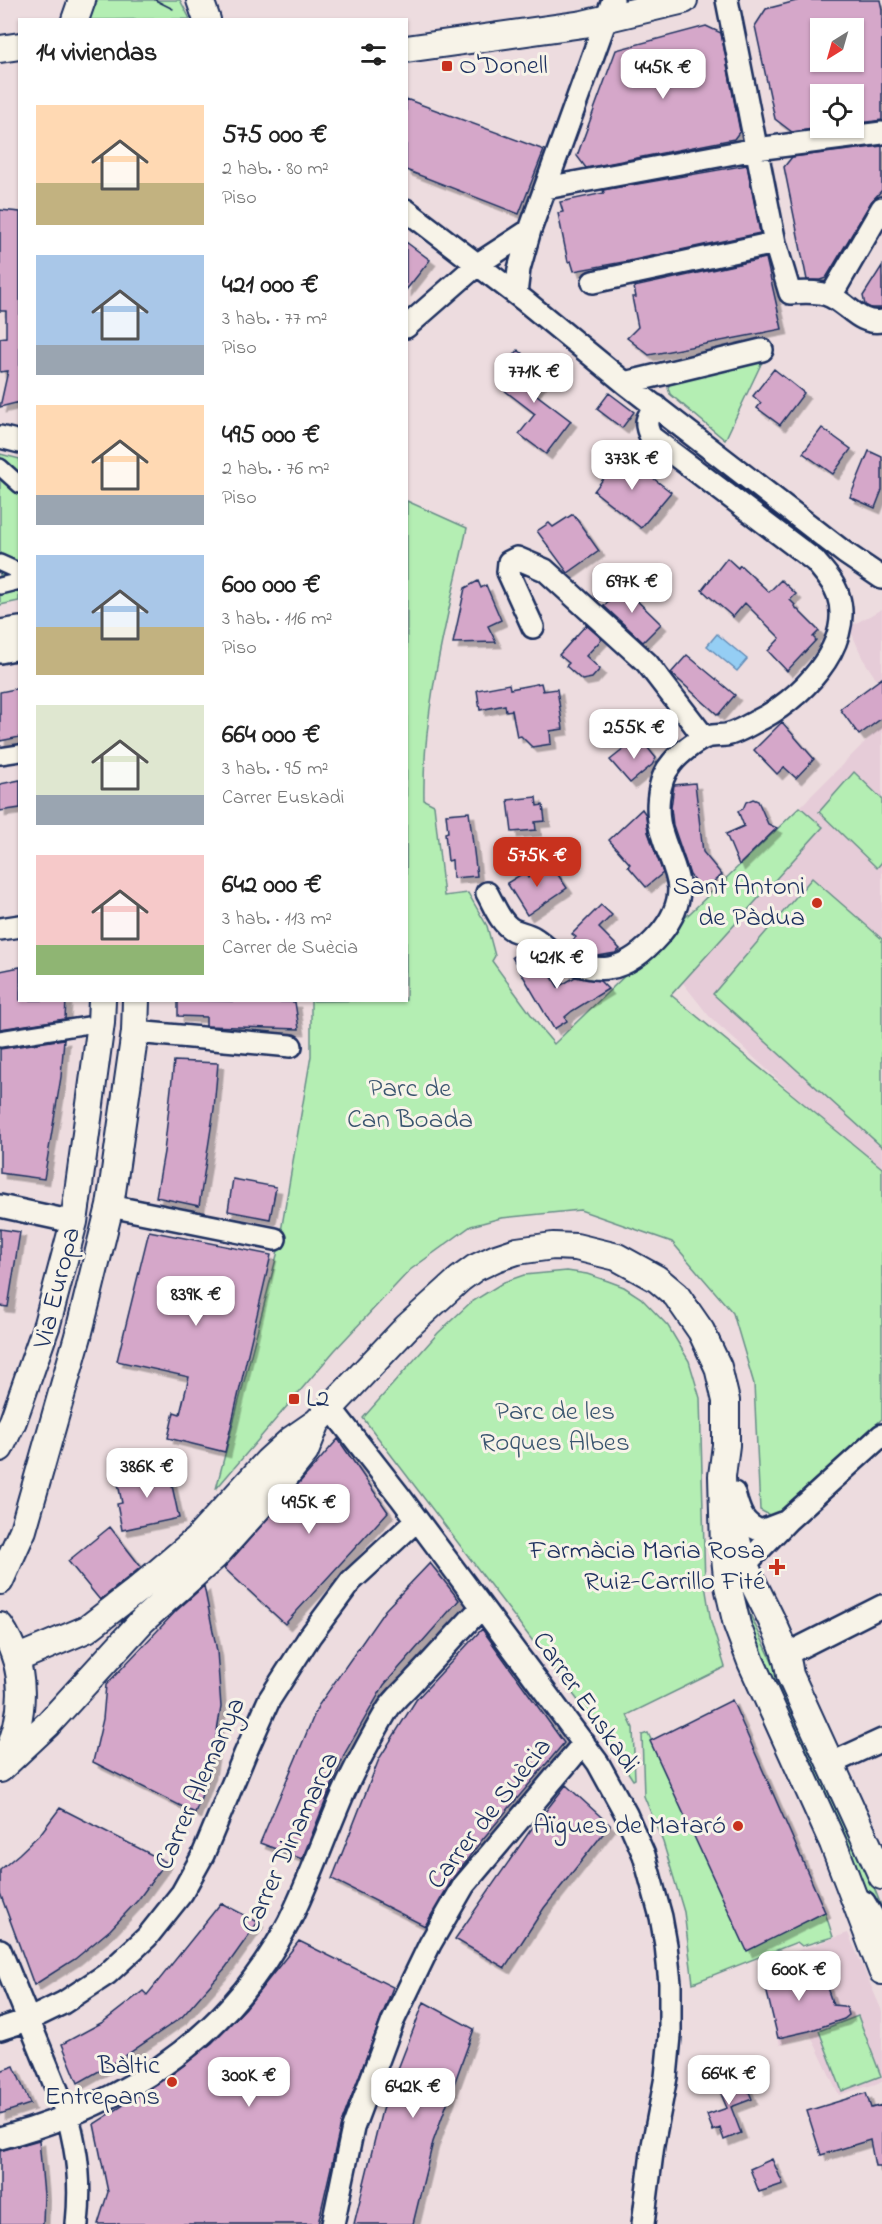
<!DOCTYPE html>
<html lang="es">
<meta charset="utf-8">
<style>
:root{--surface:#fff;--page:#f2f2f2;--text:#222;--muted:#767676;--accent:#c8321e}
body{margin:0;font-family:"Indie Flower",sans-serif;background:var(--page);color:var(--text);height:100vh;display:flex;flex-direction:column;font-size:22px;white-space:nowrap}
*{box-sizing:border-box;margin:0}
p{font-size:20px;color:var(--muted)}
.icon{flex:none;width:33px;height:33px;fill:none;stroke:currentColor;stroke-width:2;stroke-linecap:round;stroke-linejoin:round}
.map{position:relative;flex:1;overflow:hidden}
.side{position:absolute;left:18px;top:18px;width:390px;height:984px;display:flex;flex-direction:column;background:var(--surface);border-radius:0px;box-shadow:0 2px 4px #0004}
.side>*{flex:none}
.needle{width:39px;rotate:217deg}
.fabs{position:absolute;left:810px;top:18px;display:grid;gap:12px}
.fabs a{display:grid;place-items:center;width:54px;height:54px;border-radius:0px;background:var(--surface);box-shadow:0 2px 4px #0004;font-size:30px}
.price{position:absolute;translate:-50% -51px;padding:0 14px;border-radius:12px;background:#fff;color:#222;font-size:20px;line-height:39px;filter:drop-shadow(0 2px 3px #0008)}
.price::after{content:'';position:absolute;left:50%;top:36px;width:18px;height:14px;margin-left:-9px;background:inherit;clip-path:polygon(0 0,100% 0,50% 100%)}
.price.selected{background:var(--accent);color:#fff}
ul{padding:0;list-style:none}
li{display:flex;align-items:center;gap:18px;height:150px;padding:0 18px}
li span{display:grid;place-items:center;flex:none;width:168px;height:120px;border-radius:0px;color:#555}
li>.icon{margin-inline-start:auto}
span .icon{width:72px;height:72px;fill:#fffc;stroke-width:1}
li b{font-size:26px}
h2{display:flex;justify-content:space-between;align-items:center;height:72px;padding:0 18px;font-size:26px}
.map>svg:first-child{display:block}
</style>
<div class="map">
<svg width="882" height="2224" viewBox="0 0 882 2224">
<defs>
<filter id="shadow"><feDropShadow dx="5.5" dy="5.5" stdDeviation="0" flood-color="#0004"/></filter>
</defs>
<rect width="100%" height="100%" fill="#eddcdf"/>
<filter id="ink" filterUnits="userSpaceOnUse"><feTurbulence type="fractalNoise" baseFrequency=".0167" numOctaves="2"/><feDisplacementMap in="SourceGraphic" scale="12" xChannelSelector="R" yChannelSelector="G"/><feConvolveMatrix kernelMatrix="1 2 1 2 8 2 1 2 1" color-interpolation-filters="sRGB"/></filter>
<g filter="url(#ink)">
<path fill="#e6ccd8" d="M882,609v79l-19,-29 -14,-32z
M882,725v442l-53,-40 -120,-111 -30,-38 144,-151 -23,-20z
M848,1933l34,78v71l-43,13 -29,-61 -30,11 -20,-81z"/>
<path fill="#b4eeb3" stroke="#688e88" stroke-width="1.5" d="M98,0h82l10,19 -102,1z
M762,362l-37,78 -55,-46 -2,-6 2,-5 15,-8z
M0,454l20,5 -1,142 -19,4z
M407,501l60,27c-19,89 -45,180 -43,272l10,5 10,91 24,-3 19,33 8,30 -3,5 51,70 11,13 246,-237 23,20 -152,168 211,173v251l-109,98 -13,-7 -6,-126 -21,-71 -61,-71 -92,-32 -79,8 -30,8 -61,44 -75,80 -119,139 61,-234 34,-199v-55l95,-1z
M854,772l28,27v63l-5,6 -58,-56z
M812,878l70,61v208l-169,-153z
M567,1271l20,3 21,7 16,6 17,11 27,28 21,35 11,37 5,187 6,37 14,45 -98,48 6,13 2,51 -2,1 -34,-52 -236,-310 75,-85 32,-30 34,-21 20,-7z
M740,1593l111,235 31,80v22l-134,-286z
M648,1733l99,217 78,-38 8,25 -31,9 -5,-4 -104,41 -9,-71 -21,-70 -19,-46 -2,-61z
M858,2016l23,60 -39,15 -23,-60z"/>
<path fill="#95cef4" stroke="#648eb8" stroke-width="1.5" d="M717,634l30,25 -10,12 -30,-25z"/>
<path fill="#d5a7c9" stroke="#1b2f5e" stroke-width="1.5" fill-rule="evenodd" filter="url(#shadow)" d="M800,0h80l2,9v111l-28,4v-30h-34v34l-28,4 -17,-13 -20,-93 11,-17zM820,28h34v34h-34z
M706,26l15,7 19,98 -6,8 -148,29 -9,-12 39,-106z
M406,99l138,51 -25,64 -113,-44z
M882,146v44l-11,12 -45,76 -6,2h-13l-23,-113 8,-10z
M747,165l13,68 -131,28 -55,10 -3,-10 -3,1 -10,-49 5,-1 -3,-10 44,-9 -1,-3z
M0,210l20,2v190l-20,5 8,-36 -8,1v-34l6,-1v-26h-6z
M406,242l24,18 -24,30z
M766,258l16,71 -133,26 -22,-17 11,-11 -6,-30h4l-2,-10z
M882,266v42h-11l-6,-3 -2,-9z
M518,350l23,18 -4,4 7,6 -11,14 38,29 -25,33 -27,-20 16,-20 -31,-24 6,-29z
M774,369l30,24 -24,32 -23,-17 4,-5 -8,-7z
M609,393l25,19 -12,16 -25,-19z
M822,428l29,21 -18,25 -30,-21z
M869,451l13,6v33l-7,18 -25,-11z
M622,454l49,38 -30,36 -47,-37z
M573,514l26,37 -31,22 -31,-42 12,-8 4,4z
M727,558l11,10 2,-3 29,27 12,-12 15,14 -6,6 5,5 -1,1 25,25 -6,6 3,3 -29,31 -19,-20 12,-13 -35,-35 -12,14 -31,-27z
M478,581l3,7 5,-3 15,35 -13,6 8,16 -43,1 12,-55z
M622,586l39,38 -18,18 -39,-36z
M586,625l16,14 -16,17 14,13 -8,9 -10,2 -16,-14 3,-3 -10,-8z
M687,655l48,40 -17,20 -47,-42z
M882,678v40l-23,17 -19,-26z
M541,683l2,8 14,-2 6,40 -13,2 1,13 -19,3 -11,-11 -4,1 -5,-27 -6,1 -1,-6 -25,5 -3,-20 32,-6 1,5z
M20,688v49l-20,4v-49z
M782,722l32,37 -18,19 -12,-11 -7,7 -23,-24z
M639,737l17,21 -4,7 -22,18 -20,-23z
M20,780v28l-20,3v-27z
M695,783l8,69 19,23 -20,15 -12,-15 -17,-50 -2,-17 3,-23z
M536,797l1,9 6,-1 2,16 -10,1 1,8 -24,2 -4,-32z
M753,799l5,2 10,23 9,4 -38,37 -13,-31 18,-8 -6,-15 5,-2 3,-7z
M642,809l4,6 2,17 15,41 -17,14 -18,-21 2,-2 -21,-24z
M469,812l8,64 -24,2 -1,-18 -4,1 -3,-28 3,-1 -2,-18z
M550,863l17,25 -40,27 -20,-32 18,-11 3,6z
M601,905l11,10 -13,13 21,21 -5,4 -17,3 -10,-2 -15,-14 3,-3 -4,-3z
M526,949l15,24 6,-4 11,18 17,-10 25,4 8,8 -36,22 -7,6 2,4 -13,8 -42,-72z
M20,967v33h46l-1,19 -65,10v-58z
M178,1000l117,2 4,27 -93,-3v-9l-28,-1z
M64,1039l-3,38 -17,102 -44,-6v-124z
M174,1061l44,2 -4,46 -15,97 -43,-9 8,-45z
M233,1179l43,8 -6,32 -42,-8z
M0,1229l20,3 -12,75 -8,-1z
M149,1231l122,24 -46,197 -57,-14 6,-26 6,2 9,-37 -72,-16z
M338,1439l50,73 -103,112 -61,-56z
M168,1467l11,51 -57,12 -5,-26 5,-1 -5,-24z
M110,1527l31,40 -41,33 -32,-39z
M430,1563l29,37 -75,85 -39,68 -43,106 -42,-16 58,-137 67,-96z
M204,1586l13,65 4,56 -11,66 -15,40 -102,-51 10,-43 3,-34 70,-74z
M482,1629l82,114 -82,97 -29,38 -28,48 -93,-47 47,-120 37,-59z
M732,1700l93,212 -78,39 -97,-210z
M566,1785l44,40 -66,83 -39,60 -50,-29 75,-108z
M60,1808l106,54 -28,38 -28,30 -35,29 -41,26 -34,-92v-23l19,-16 22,-21z
M221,1903l37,19 -32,45 -44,50 -60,41 -44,25 -16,-39 41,-22 40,-31 4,4z
M299,1941l94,46 -52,137 -23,100h-220l10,-32 -14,-68 81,-52 37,-29 34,-35z
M792,1960l7,28 25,-9 9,26 10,1 4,2 2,7 -5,4 -35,12 -31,7 -17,-70z
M424,2002l50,27 -41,113 -20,82h-59l28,-114z
M14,2066l16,38 -30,10v-43z
M734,2073l6,15 6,-3 6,14 -21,8 10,26 -17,7 -4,-12 -7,3 -6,-16 20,-7 -12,-28z
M866,2093l5,15 11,-3v61h-7l-5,-26 -49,15 -14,-44z
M39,2140l5,55 -1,29h-43v-73z
M772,2159l11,25 -24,8 -9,-23z"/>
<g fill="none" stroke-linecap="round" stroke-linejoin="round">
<g stroke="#1b2f5e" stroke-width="20">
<path id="pedestrian" d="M0,467l20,18
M0,563l20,9
M0,586l20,-5
M0,756l20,-3
M0,1039l101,-16"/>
</g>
<g stroke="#1b2f5e" stroke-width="26">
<path id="minor" d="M727,0l48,243 15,50c12,-1 31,-2 42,4 18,9 28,28 50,24
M546,188l210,-39 126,-16
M406,210l119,91 100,82 220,170 37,25
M593,282l182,-39
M516,294l3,-25 11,-39 83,-230
M831,296l51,-88
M406,327l72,-63 52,-34
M625,383l137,-33
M0,437l20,5
M533,627l-25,-55 1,-10 8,-4 28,12 102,93 57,74
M0,631l20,-3
M0,652l20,-4
M487,893c7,12 13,30 26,37 7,3 15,4 21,8 7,4 12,10 18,14 45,27 74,21 108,-18 10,-12 19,-27 19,-45 -1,-18 -11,-35 -16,-52 -8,-22 -7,-56 9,-74 7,-9 21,-20 32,-25 6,-3 15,-2 22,-3 10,-2 20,-8 29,-13 43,-20 100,-76 83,-127 -4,-13 -15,-24 -23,-34l-164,-124c-7,-13 -5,-20 5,-31
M0,929l20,-3
M135,1032l156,14
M0,1206l74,16
M110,1206l165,33
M330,1407l71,91 197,265 28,51 18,41 17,62 5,28 4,38v53l-4,41 -13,68 -10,79
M734,1493c5,18 8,31 27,38l21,-8
M737,1573l51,-53 94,-85
M787,1654l95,-48
M832,1763l50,-23
M864,1902l18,30
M0,1950l68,167c10,37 13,69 9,107
M0,2029l28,-9 35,-17 44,-29 40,-37 35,-44 21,-38 42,-101 24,-54 41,-64 41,-55 66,-61
M0,2138c125,-33 228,-99 289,-216 21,-42 36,-87 55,-130 12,-27 27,-54 42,-80 7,-13 21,-23 30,-34 22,-23 43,-47 65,-70
M333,2224l20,-96 40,-107 37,-77 34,-59 120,-142"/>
</g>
<g stroke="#1b2f5e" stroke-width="30">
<path id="tertiary" d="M200,0l7,20
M75,20l7,-20
M0,49l20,-3
M406,49l177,-25 101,-24
M0,1448l13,-27 34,-97 27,-102 27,-199 1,-23
M735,1530c8,52 48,93 55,145l92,201
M0,1581l23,-51 55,-194 32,-130 25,-174 1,-32
M0,1626c28,41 26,90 5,133
M16,1659l71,-30 49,-38 60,-51 72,-79 23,-21 26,-18 90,-95 53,-48 15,-11 21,-10 21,-7 36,-5 23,1 41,10 40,22 19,16 25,36 17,36 8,34v44l-4,31 2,72 4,38 9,39 14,37 82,181 49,128
M0,1769l48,-45 95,-104 71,-63 63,-70 28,-35 12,-30"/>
</g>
<use href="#pedestrian" stroke="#f7f3e8" stroke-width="15"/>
<use href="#minor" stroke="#f7f3e8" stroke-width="21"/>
<use href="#tertiary" stroke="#f7f3e8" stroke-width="26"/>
<path stroke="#1b2f5e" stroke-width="1.5" d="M155,0l18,9"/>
</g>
</g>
<g fill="#c8321e" stroke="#f7f3e8" stroke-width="2">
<rect x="441" y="60" width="12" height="12" rx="3"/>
<circle cx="817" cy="903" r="6"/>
<rect x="288" y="1393" width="12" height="12" rx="3"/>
<path d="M774 1558h6v6h6v6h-6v6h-6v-6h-6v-6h6z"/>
<circle cx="738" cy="1826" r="6"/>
<circle cx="172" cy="2082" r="6"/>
</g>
<g text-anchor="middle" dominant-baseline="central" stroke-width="6" stroke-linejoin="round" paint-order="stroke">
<g font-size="27" fill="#1b2f5e" stroke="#f7f3e8" text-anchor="end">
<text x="459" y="66" text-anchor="start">O'Donell</text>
<text x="805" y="887">Sant Antoni<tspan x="805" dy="31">de Pàdua</tspan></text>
<text x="306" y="1399" text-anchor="start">L2</text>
<text x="765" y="1551">Farmàcia Maria Rosa<tspan x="765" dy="31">Ruiz-Carrillo Fité</tspan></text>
<text x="726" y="1826">Aïgues de Mataró</text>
<text x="160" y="2066">Bàltic<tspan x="160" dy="31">Entrepans</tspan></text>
</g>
<g font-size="27" fill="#3a556f" stroke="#f7f3e8">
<text x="410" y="1089">Parc de<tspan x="410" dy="31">Can Boada</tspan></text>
<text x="555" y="1412">Parc de les<tspan x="555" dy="31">Roques Albes</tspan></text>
</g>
<g font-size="27" fill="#1b2f5e" stroke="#f7f3e8">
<text transform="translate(58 1288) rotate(-76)">Via Europa</text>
<text transform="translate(585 1703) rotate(55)">Carrer Euskadi</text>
<text transform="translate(201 1784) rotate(-66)">Carrer Alemanya</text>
<text transform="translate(490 1814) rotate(-52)">Carrer de Suècia</text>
<text transform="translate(291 1843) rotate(-65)">Carrer Dinamarca</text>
</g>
</g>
</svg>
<div class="fabs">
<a><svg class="needle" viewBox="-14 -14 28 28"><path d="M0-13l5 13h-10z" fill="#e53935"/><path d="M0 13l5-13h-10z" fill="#767676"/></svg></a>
<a><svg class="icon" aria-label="locate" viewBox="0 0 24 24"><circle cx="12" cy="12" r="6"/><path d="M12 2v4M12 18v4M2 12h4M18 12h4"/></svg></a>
</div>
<b class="price" style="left:663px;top:100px">445K €</b>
<b class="price" style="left:534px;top:404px">771K €</b>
<b class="price" style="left:632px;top:491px">373K €</b>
<b class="price" style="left:632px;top:614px">697K €</b>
<b class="price" style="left:634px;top:760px">255K €</b>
<b class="price selected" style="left:537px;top:888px">575K €</b>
<b class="price" style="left:557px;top:990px">421K €</b>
<b class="price" style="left:196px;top:1327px">839K €</b>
<b class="price" style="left:147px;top:1499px">386K €</b>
<b class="price" style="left:309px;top:1535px">495K €</b>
<b class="price" style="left:799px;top:2002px">600K €</b>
<b class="price" style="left:729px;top:2106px">664K €</b>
<b class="price" style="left:249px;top:2108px">300K €</b>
<b class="price" style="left:413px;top:2119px">642K €</b>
<section class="side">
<h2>14 viviendas<svg class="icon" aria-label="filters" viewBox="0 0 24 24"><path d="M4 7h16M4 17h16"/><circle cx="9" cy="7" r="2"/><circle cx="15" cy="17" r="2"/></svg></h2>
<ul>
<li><span style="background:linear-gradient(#ffd9b3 65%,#c2b280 0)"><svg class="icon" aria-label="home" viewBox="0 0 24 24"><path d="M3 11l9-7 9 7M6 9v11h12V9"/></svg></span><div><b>575 000 €</b><p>2 hab. · 80 m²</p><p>Piso</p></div></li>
<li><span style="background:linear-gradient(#a9c7e8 75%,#9aa5b1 0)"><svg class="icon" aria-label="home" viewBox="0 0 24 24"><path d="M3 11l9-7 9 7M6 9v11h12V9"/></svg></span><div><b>421 000 €</b><p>3 hab. · 77 m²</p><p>Piso</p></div></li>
<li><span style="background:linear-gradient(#ffd9b3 75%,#9aa5b1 0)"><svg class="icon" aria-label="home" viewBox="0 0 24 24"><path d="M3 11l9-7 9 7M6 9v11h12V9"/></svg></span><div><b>495 000 €</b><p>2 hab. · 76 m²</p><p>Piso</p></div></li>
<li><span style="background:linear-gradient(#a9c7e8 60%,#c2b280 0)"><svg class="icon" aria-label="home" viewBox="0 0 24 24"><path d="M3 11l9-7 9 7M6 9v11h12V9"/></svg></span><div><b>600 000 €</b><p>3 hab. · 116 m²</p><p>Piso</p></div></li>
<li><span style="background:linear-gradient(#dfe7d0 75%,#9aa5b1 0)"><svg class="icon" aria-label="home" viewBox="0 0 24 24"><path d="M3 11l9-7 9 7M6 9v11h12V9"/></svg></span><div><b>664 000 €</b><p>3 hab. · 95 m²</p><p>Carrer Euskadi</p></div></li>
<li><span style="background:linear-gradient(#f6c9c9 75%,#8fb573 0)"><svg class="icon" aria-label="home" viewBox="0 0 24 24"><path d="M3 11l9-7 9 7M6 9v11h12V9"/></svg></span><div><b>642 000 €</b><p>3 hab. · 113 m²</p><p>Carrer de Suècia</p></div></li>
</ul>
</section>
</div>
